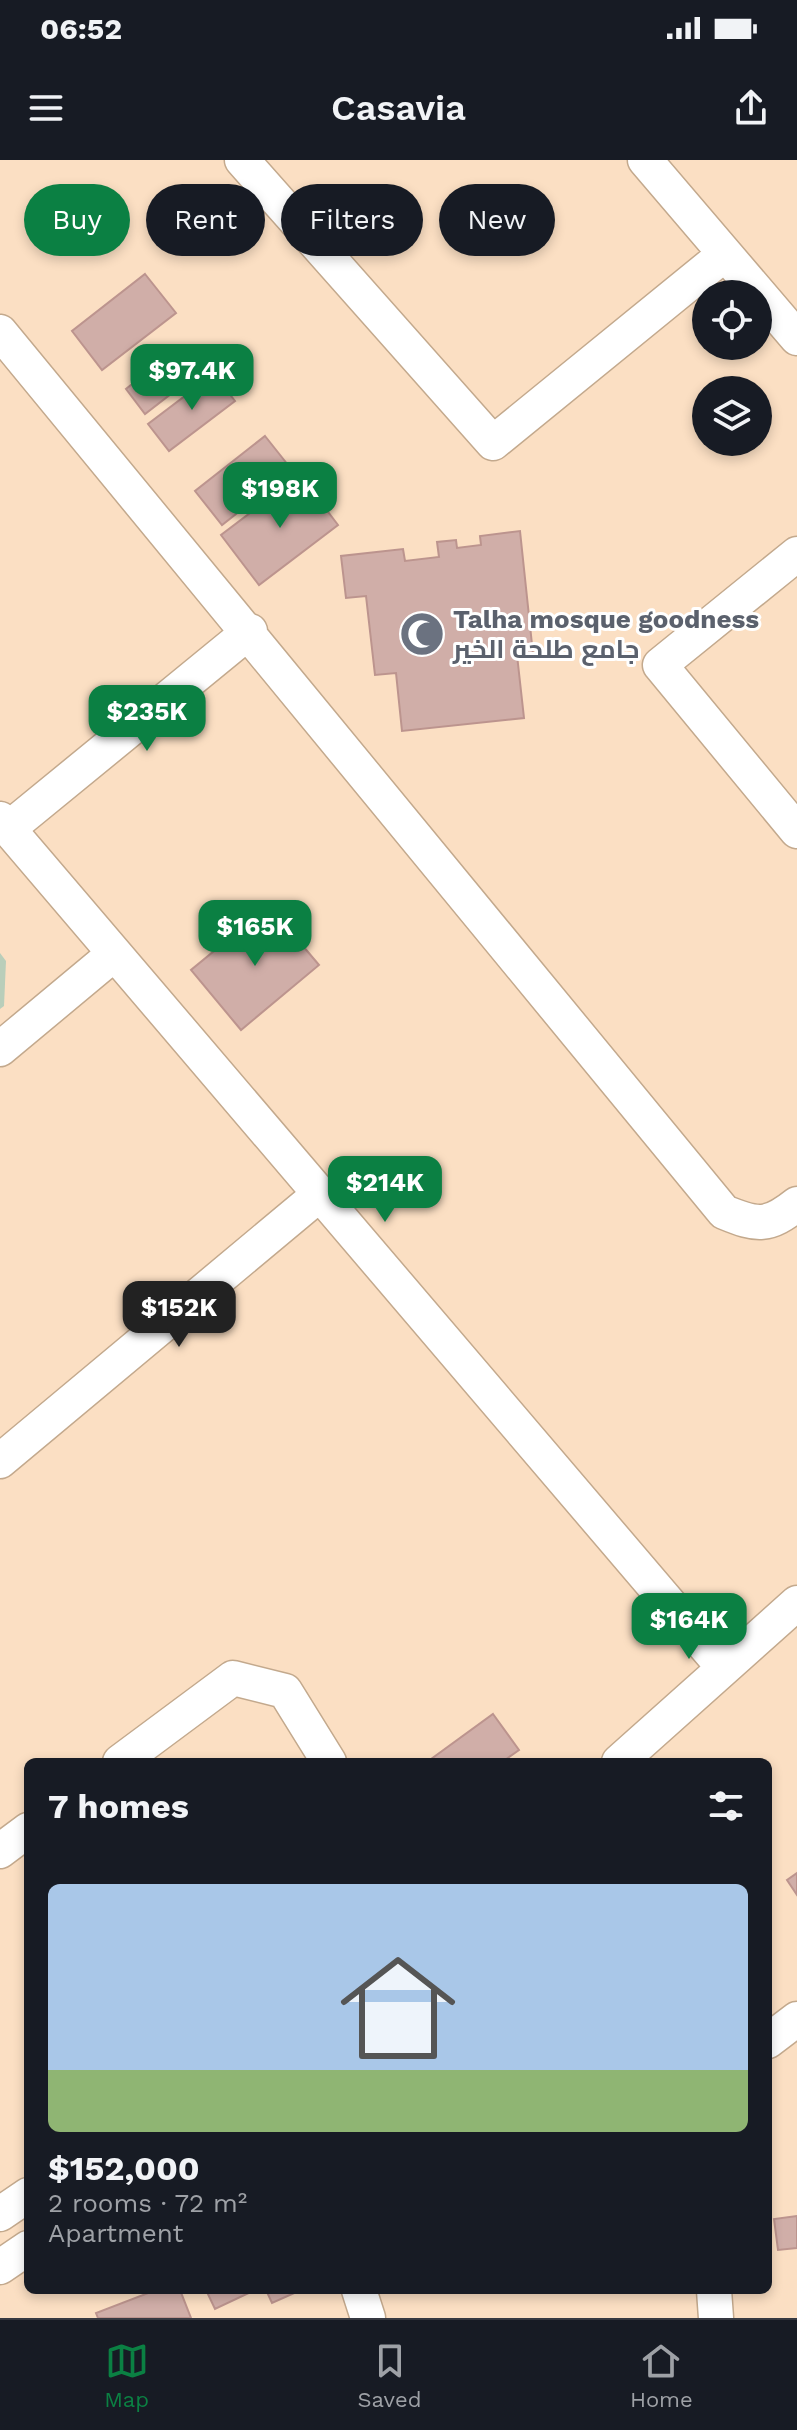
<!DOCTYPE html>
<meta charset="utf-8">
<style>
:root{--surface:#171b24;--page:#242831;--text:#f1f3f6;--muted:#9ea1a6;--line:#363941;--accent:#0b8043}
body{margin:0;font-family:"Work Sans",Cairo,sans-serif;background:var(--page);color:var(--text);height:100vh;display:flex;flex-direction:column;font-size:30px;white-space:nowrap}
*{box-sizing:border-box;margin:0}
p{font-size:26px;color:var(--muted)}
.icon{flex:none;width:44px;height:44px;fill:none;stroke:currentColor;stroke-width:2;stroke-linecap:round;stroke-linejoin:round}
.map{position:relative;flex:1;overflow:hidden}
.drawer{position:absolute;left:24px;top:1598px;width:748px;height:536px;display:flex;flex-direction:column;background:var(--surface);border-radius:12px;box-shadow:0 4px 12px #0003}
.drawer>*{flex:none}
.guide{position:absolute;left:24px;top:24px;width:750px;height:72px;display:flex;gap:16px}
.fabs{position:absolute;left:692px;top:120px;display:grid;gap:16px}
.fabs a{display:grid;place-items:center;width:80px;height:80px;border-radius:50%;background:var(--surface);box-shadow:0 4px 12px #0003;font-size:40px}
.price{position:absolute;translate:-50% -68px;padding:0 18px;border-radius:16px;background:var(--accent);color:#fff;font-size:26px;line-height:52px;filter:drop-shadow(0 2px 4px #0008)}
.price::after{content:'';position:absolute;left:50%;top:48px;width:24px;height:18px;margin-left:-12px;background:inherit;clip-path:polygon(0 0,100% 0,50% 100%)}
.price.active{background:#222;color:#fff}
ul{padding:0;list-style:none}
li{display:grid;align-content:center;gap:16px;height:424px;padding:0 24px}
li span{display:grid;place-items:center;height:248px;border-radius:12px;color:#555}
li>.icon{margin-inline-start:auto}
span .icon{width:144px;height:144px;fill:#fffc;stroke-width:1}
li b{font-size:34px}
h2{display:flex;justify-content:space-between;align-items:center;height:96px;padding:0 24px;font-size:34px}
.chip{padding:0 28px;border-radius:36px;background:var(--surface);box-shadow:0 4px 12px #0003;font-size:28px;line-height:72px}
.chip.active{background:var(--accent);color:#fff}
.status{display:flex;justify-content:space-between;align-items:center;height:56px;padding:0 40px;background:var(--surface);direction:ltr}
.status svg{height:22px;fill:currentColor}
header{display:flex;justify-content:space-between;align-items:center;height:104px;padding:0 24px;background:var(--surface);font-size:36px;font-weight:600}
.menu{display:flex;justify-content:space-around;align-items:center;height:112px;border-top:2px solid var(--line);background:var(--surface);font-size:22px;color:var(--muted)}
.menu a{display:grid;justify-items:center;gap:4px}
.menu .active{color:var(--accent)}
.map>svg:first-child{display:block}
</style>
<div class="status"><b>06:52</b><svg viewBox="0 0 49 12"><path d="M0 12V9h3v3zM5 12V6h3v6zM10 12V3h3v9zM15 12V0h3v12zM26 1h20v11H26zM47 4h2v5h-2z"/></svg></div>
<header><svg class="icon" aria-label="menu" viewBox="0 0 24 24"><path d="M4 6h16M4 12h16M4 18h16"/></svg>Casavia<svg class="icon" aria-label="share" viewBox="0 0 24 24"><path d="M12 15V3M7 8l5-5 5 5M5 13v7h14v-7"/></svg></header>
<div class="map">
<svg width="797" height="2158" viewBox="0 0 797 2158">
<rect width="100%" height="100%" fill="#fbdfc3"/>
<path fill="#b9ceba" d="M0,793l6,8 -2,45 -4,3z"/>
<path fill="#d0aea8" stroke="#bc948e" stroke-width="2" d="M145,114l31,39 -74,57 -30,-39z
M178,187l20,26 -53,41 -19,-25z
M214,214l21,27 -66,50 -21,-27z
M265,276l27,34 -70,55 -27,-34z
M300,315l38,50 -79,60 -38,-50z
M520,371l13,123 -16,1 7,63 -122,13 -6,-58 -21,2 -9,-79 -20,2 -5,-42 62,-7 2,12 34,-4 -2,-15 19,-2 1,8 24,-3 -1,-9z
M269,746l50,59 -78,65 -50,-60z
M493,1554l26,36 -17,12h-75z
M797,1713v22l-10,-15z
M797,2056v32l-19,2 -4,-31z
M156,2130h24l11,28h-93l-2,-5z
M206,2130h49l-40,19z
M266,2130h35l-29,13z"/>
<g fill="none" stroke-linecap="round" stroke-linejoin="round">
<g stroke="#c3a98d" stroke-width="37">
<path id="minor" d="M242,0l251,283 232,-189
M645,0l152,178
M0,172l724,880c34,14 44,15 73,-8
M797,394l-137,111 137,166
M0,659l724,849
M8,669l242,-198
M0,889l114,-95
M0,1301l321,-268
M120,1602l113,-84 52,13 44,71
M619,1602l178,-159
M0,1691l28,-21
M768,1881l29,-22
M0,2054l28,-19
M0,2107l28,-19
M359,2130l9,28
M714,2130l2,28"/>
</g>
<use href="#minor" stroke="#fff" stroke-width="34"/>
</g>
<defs>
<g id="mosque-disc" transform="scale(2.3)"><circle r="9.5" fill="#6b7280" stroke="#fff"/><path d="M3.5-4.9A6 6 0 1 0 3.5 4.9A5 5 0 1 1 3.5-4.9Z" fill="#fff"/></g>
</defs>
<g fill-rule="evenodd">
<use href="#mosque-disc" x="422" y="474"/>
</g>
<g text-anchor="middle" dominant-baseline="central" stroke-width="6" stroke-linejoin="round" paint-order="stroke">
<g font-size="26" font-weight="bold" fill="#5b616d" stroke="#fff" text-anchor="start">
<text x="453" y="459">Talha mosque goodness<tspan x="453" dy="30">جامع طلحة الخير</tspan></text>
</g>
</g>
</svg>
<div class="fabs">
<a><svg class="icon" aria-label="locate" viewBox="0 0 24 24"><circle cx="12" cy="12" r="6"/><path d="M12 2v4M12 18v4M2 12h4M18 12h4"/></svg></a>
<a><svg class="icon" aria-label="layers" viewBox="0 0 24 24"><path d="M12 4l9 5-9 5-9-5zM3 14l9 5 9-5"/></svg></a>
</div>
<b class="price" style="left:192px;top:252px">$97.4K</b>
<b class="price" style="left:280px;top:370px">$198K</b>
<b class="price" style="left:147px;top:593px">$235K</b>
<b class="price" style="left:255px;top:808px">$165K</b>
<b class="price" style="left:385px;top:1064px">$214K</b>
<b class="price active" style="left:179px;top:1189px">$152K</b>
<b class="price" style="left:689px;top:1501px">$164K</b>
<div class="guide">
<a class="chip active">Buy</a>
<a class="chip">Rent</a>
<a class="chip">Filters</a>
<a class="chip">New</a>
</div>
<section class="drawer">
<h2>7 homes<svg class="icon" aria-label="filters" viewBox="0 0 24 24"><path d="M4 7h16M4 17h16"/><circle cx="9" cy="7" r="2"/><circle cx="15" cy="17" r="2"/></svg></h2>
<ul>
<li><span style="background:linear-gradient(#a9c7e8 75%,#8fb573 0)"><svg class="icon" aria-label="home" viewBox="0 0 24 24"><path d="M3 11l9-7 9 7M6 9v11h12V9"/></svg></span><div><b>$152,000</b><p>2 rooms · 72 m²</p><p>Apartment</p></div></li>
</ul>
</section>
</div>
<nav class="menu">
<a class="active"><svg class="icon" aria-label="map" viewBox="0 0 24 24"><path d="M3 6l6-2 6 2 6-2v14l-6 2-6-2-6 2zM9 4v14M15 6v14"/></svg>Map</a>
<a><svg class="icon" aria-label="saved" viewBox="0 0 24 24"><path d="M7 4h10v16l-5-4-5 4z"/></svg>Saved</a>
<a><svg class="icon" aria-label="home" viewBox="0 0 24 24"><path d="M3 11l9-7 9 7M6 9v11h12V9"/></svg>Home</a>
</nav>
